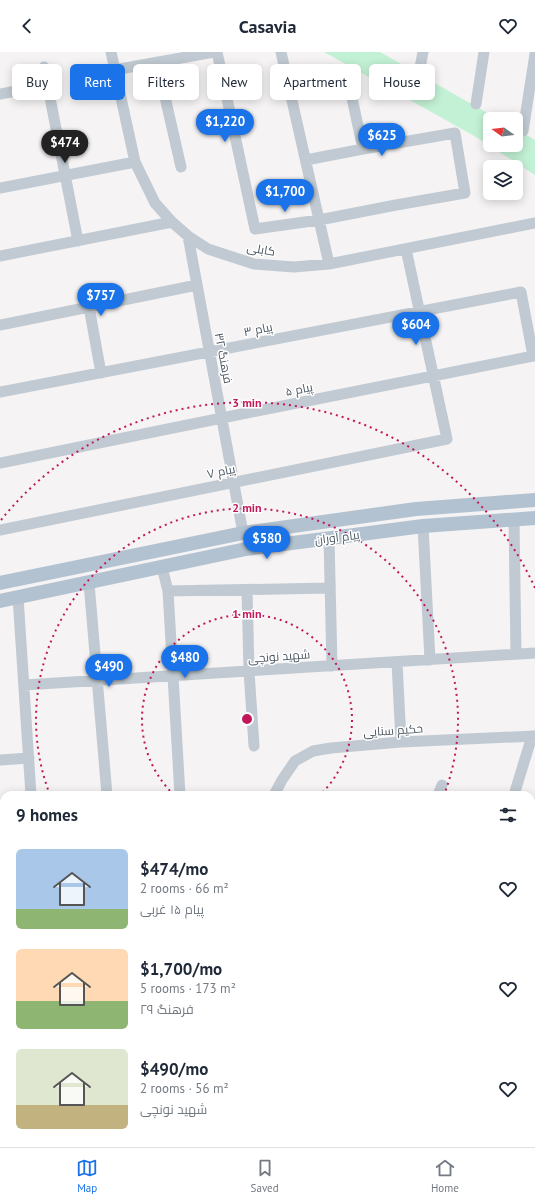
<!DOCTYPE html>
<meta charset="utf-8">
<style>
:root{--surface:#fff;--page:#f2f2f3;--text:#1f2937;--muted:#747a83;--line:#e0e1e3;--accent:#1a73e8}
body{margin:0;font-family:"PT Sans",Cairo,sans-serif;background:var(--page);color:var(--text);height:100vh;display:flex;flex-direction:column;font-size:15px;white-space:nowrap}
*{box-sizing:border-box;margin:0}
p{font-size:13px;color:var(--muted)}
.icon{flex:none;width:22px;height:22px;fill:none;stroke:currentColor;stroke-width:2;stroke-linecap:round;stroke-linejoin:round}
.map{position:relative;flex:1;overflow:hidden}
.sheet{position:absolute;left:0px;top:739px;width:535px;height:356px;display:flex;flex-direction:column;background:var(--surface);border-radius:12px 12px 0 0;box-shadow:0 2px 10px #0003}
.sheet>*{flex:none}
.hud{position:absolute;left:12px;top:12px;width:511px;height:36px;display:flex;gap:8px}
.needle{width:26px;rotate:285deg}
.buttons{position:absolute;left:483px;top:60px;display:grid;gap:8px}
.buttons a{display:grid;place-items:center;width:40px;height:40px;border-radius:6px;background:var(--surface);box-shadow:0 2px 10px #0003;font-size:20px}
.price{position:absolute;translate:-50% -34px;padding:0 9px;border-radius:14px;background:var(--accent);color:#fff;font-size:13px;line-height:26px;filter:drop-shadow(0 1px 2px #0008)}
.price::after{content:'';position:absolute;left:50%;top:24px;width:12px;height:9px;margin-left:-6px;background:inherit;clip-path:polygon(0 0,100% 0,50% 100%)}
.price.on{background:#222;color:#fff}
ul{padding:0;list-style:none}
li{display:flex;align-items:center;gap:12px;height:100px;padding:0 16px}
li span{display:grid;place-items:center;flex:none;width:112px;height:80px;border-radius:6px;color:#555}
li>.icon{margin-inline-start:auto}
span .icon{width:48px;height:48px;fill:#fffc;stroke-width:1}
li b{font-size:17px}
h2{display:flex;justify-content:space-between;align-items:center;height:48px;padding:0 16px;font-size:17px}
.tag{padding:0 14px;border-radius:6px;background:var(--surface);box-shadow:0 2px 10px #0003;font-size:14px;line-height:36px}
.tag.on{background:var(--accent);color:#fff}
header{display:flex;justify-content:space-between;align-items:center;height:52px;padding:0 16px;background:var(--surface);font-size:18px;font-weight:700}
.menu{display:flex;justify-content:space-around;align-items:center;height:56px;border-top:1px solid var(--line);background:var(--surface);font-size:11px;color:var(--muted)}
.menu a{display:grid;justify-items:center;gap:2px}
.menu .on{color:var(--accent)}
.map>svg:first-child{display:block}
</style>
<header><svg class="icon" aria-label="back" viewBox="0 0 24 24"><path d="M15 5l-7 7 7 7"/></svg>Casavia<svg class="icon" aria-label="heart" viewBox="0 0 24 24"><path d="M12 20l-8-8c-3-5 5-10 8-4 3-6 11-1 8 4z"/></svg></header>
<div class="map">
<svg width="535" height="1095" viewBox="0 0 535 1095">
<rect width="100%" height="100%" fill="#f5f3f3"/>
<path fill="#c3f1d5" d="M324,0h56l118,67h-8v26h26v-16l19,11v35l-59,-38z"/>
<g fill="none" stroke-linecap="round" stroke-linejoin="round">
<path stroke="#c1cad2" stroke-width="11" d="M111,0l24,110 20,41 17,19 16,14 20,13 46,15 40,3 35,-3 206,-41
M217,0l38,177 64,-9 77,-15 69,-12 -10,-60 -92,16 -57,11
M281,0l48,212
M157,10l24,105
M44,15l34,174
M114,18l100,-18
M419,21l4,-21
M0,42l47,-9
M291,43l58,-11 14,65
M476,52l8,-52
M523,79l12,-77
M0,136l135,-26
M188,184l55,297
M0,204l172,-34
M89,255l12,66
M0,273l197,-40
M0,340l521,-100 12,64 -311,62 -222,45
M514,468l2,134
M423,474l7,134
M0,478l447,-91 -41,-190
M329,486l3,128
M162,515l6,24 12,204
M89,531l18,212
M247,538l2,81 5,75
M168,539l162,-3
M18,545l13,198
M397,610l4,80
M24,633l511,-32
M0,708l29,-2
M274,743l8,-15 13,-19 18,-10 18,-3 70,-6 134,-6
M438,743l4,-10
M514,743l18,-59
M531,800l4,-3
M2,860h2
M0,908l4,-1
M531,910l4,-4
M0,922l4,-1
M531,998l4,3
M531,1046l4,-4
M531,1083l4,-9
M198,1095l1,-4
M294,1095l2,-4
M331,1095l4,-4
M478,1095l5,-4
M526,1095l2,-4"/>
<path stroke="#b3c2d1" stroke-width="14" d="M0,531l243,-50 173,-24 119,-9
M0,549l246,-52 177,-23 112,-8
M0,1045l4,21
M9,1091l1,4"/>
</g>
<g fill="none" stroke="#c2185b" stroke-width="2" stroke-dasharray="2 4">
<path d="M174 743A105 105 0 1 1 320 743"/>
<path d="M50 743A211 211 0 1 1 444 743"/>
<path d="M1 468A316 316 0 0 1 535 536"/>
</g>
<g text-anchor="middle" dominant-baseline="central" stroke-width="3" stroke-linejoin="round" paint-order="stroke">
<g font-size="12" fill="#4a5661" stroke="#fff">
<text transform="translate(261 197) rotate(10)">کابلی</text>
<text transform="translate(258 277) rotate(-11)">پیام ۳</text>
<text transform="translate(224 306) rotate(79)">فرهنگ ۳۲</text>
<text transform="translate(299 337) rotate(-11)">پیام ۵</text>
<text transform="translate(221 419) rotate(-11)">پیام ۷</text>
<text transform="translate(337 485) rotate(-7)">پیام آوران</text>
<text transform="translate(279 604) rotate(-4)">شهید نونچی</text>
<text transform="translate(393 678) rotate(-4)">حکیم سنایی</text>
</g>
</g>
<circle cx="247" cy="667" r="6" fill="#c2185b" stroke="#fff" stroke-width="2"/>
<g font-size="12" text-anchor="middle" font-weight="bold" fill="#c2185b" stroke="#fff" stroke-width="3" stroke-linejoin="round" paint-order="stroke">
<text x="247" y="355">3 min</text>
<text x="247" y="460">2 min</text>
<text x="247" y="566">1 min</text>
</g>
</svg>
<div class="buttons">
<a><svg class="needle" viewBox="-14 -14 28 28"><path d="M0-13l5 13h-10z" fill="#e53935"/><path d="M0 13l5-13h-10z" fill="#747a83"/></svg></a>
<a><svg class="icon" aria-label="layers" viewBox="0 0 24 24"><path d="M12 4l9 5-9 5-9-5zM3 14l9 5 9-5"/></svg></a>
</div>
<b class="price" style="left:225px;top:91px">$1,220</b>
<b class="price" style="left:382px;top:105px">$625</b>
<b class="price on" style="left:65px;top:112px">$474</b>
<b class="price" style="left:285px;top:161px">$1,700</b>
<b class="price" style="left:101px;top:265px">$757</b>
<b class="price" style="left:416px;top:294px">$604</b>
<b class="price" style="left:267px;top:508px">$580</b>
<b class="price" style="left:185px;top:627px">$480</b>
<b class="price" style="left:109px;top:636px">$490</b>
<div class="hud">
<a class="tag">Buy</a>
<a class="tag on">Rent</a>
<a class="tag">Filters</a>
<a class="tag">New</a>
<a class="tag">Apartment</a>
<a class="tag">House</a>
</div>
<section class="sheet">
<h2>9 homes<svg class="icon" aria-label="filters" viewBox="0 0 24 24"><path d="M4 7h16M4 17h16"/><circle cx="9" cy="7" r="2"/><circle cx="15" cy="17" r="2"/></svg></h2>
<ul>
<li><span style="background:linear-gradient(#a9c7e8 75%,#8fb573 0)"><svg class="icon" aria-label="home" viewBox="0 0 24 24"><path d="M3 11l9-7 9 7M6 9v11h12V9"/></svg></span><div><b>$474/mo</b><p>2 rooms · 66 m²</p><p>پیام ۱۵ غربی</p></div><svg class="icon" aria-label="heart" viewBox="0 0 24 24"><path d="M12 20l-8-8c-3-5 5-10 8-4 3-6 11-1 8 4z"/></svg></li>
<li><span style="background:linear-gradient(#ffd9b3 65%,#8fb573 0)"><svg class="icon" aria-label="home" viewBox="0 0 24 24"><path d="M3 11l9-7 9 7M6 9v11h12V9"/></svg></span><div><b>$1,700/mo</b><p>5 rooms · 173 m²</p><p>فرهنگ ۲۹</p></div><svg class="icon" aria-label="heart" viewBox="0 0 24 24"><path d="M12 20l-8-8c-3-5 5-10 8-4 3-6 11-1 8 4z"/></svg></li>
<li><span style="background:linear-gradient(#dfe7d0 70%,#c2b280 0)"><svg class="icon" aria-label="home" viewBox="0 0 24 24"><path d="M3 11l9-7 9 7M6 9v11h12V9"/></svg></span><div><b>$490/mo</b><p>2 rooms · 56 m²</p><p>شهید نونچی</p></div><svg class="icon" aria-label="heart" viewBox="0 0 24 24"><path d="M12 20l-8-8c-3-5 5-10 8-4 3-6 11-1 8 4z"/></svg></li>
</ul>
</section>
</div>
<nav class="menu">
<a class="on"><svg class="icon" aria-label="map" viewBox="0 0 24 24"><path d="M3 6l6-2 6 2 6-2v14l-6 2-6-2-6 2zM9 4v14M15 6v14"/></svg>Map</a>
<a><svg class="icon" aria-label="saved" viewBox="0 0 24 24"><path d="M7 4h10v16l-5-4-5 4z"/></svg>Saved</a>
<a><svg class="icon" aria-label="home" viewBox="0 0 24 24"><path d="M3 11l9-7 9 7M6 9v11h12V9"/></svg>Home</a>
</nav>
